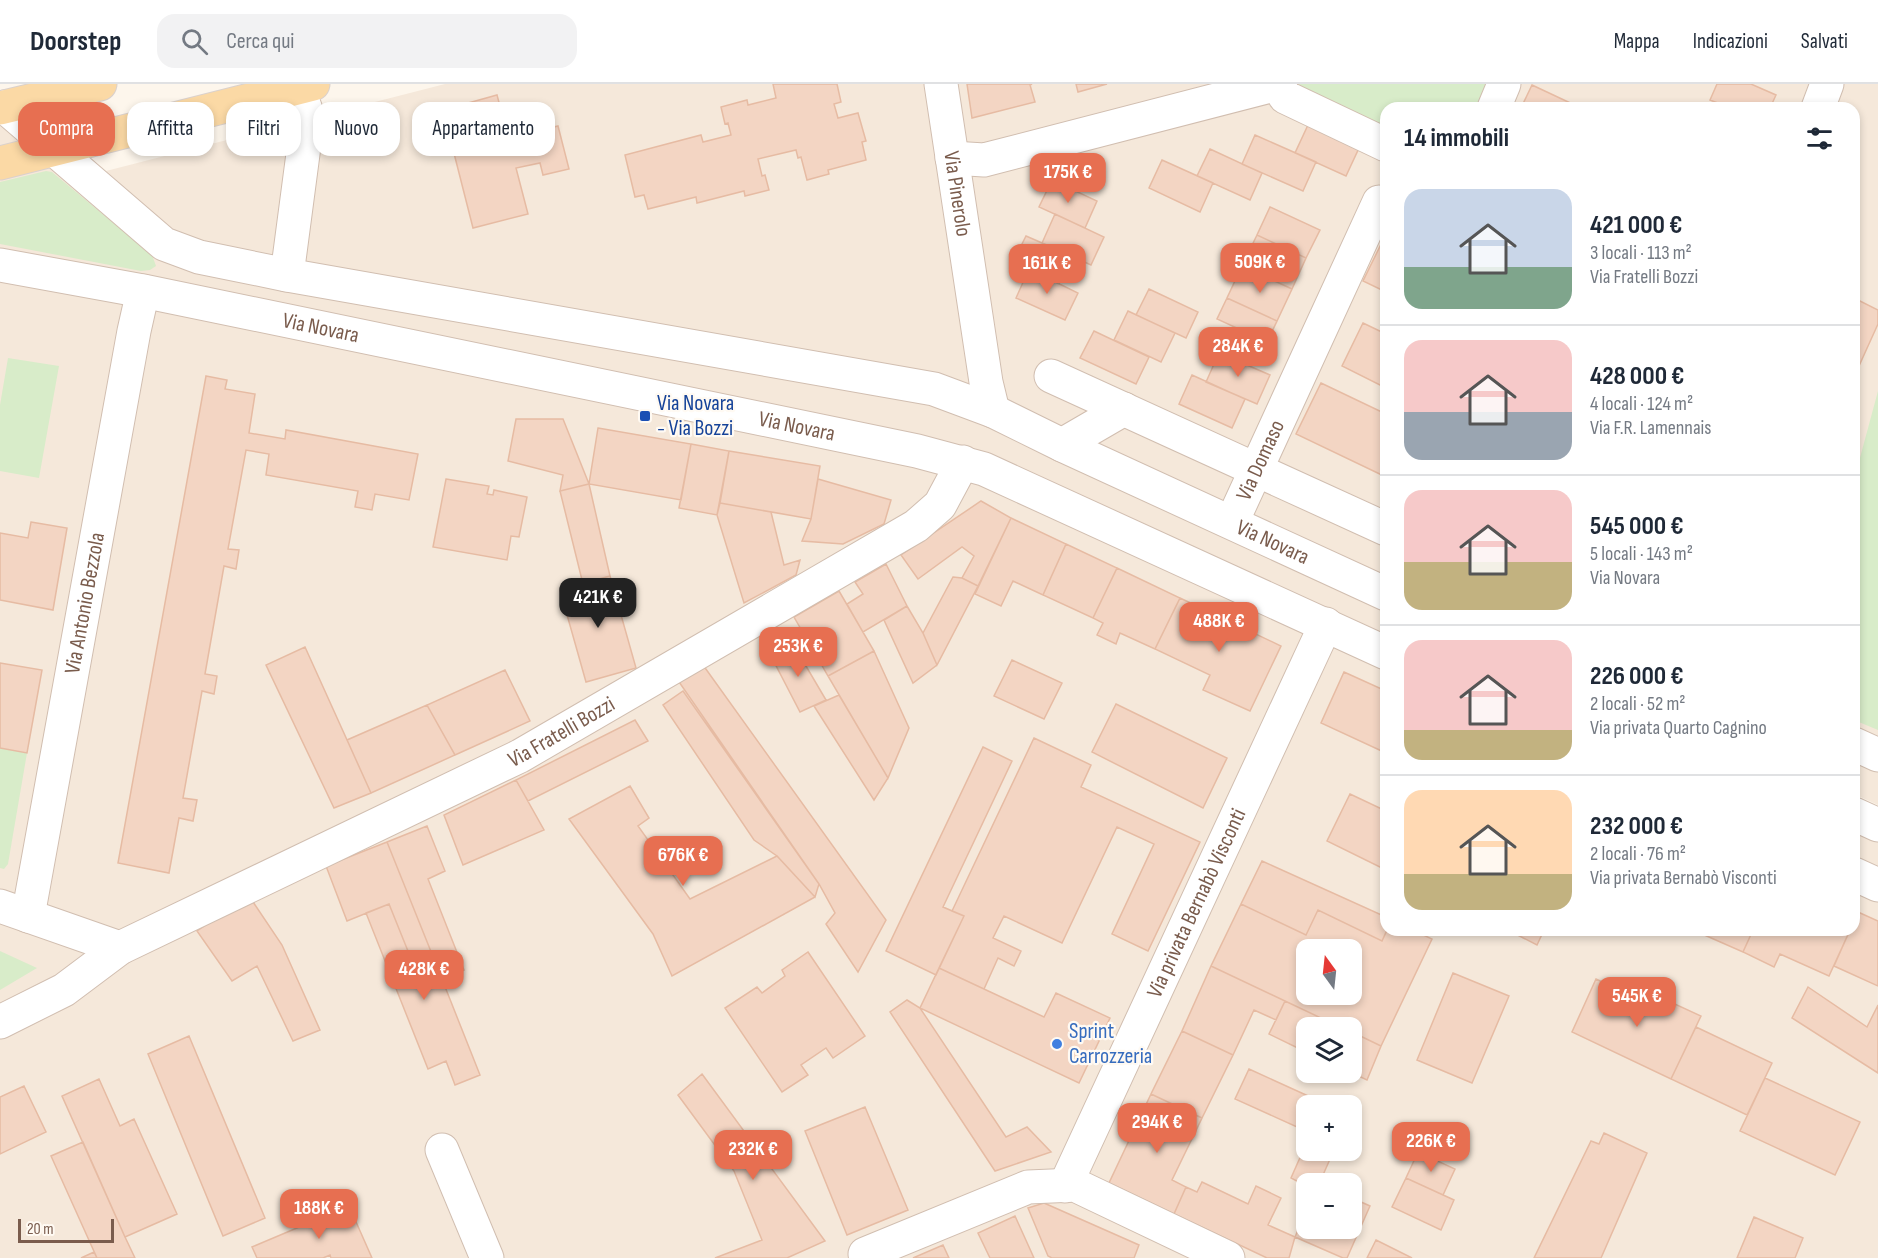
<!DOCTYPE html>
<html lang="it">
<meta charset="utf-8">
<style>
:root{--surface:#fff;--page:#f2f2f3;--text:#1f2937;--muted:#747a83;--line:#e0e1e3;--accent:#e76f51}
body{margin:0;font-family:"Sofia Sans Condensed",sans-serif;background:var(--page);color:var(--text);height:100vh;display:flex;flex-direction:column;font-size:22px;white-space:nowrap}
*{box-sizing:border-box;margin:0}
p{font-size:20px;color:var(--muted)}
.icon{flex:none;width:33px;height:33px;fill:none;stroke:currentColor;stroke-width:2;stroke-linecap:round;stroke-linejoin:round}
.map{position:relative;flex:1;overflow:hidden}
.details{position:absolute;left:1380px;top:18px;width:480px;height:834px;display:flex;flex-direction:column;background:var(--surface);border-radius:18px;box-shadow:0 3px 9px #0003}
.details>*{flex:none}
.guide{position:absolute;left:18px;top:18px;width:570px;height:54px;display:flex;gap:12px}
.needle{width:39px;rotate:345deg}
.controls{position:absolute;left:1296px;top:855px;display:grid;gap:12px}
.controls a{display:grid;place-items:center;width:66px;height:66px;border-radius:12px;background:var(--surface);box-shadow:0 3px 9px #0003;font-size:30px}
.scale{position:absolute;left:18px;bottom:15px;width:96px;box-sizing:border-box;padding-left:6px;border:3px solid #7a5c4d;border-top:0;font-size:16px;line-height:21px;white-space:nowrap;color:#7a5c4d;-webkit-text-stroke:4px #fffaf3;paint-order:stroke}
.price{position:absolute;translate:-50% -51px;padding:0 14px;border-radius:12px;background:var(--accent);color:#fff;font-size:20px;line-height:39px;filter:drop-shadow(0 2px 3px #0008)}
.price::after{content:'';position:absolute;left:50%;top:36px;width:18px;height:14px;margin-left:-9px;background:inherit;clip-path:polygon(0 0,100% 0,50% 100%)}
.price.current{background:#222;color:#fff}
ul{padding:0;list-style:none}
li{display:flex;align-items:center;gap:18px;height:150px;padding:0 24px}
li+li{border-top:2px solid var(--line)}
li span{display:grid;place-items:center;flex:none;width:168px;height:120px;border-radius:18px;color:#555}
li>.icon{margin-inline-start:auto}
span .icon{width:72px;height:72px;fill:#fffc;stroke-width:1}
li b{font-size:26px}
h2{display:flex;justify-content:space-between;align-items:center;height:72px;padding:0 24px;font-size:26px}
.pill{padding:0 21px;border-radius:18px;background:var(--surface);box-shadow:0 3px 9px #0003;font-size:21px;line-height:54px}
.pill.current{background:var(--accent);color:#fff}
header{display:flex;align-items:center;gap:36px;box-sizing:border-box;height:84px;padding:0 30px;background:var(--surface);border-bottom:2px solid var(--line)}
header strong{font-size:28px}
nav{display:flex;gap:33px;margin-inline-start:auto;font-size:21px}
.search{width:420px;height:54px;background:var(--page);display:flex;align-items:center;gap:15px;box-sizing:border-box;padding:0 21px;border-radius:18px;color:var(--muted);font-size:22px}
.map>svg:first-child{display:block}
</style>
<header>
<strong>Doorstep</strong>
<div class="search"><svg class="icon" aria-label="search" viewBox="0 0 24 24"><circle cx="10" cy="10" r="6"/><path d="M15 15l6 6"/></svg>Cerca qui</div>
<nav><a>Mappa</a><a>Indicazioni</a><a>Salvati</a></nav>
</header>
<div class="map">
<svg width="1878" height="1174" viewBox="0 0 1878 1174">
<rect width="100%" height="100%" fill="#fdf6ec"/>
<path fill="#f5e8da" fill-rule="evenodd" d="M445,0h1433v721l-24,-11v-686h-468v471l-381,-176 -804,-159 -28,-12 -67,-61z
M0,27l160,133 772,148 454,205v333h468v-114l24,11v431h-1878zM1306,866h46v44h-46zM1306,944h46v44h-46zM1306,1022h46v44h-46zM1306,1100h46v44h-46z"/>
<path fill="#d8ecc9" d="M1299,0h190l-11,24h-92v19l-86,-40z
M46,87l6,1 100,83 4,11 -6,4 -9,1 -141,-27v-62z
M8,274l51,8 -20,112 -39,-7v-66z
M1878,307v339l-24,-10v-240z
M0,664l27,5 -19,111 -4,5 -4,-1z
M0,867l37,17 -37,22z"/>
<path fill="#f3d5c3" stroke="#e6bba3" stroke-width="1.5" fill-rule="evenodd" d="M773,0h64l4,18 -7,2 4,14 20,-5 8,28 -4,1 4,18 -38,10 1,4 -22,6 -6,-23 -3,1 -2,-8 -38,9 4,17 3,-1 4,15 -24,6 -1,-5 -47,12 -1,-6 -48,12 -4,-14 -9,2 -10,-42 76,-20 2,7 28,-7 -3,-12 -3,1 -4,-17 26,-7 1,5 28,-7z
M967,0h65l-2,1 5,17 -63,16z
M1076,0h31l-29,8z
M1717,0h34l25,11 -6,13h-52l2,-4 -10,-4z
M1532,1l49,23h-60z
M497,11l15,56 21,-6 -3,-12 28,-7 11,43 -26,6 -3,-12 -24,5 12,46 -55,14 -30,-118z
M1308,41l51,23 -13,28 -51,-23z
M1255,51l61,27 -13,29 -61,-27z
M1210,65l52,24 -12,27 -53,-24z
M1162,76l51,23 -13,29 -51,-24z
M1052,96l45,21 -12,27 -46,-21z
M1270,123l50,23 -14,28 -49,-23z
M1055,130l49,23 -13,28 -49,-22z
M1386,150v58l-23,-11z
M1257,151l49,23 -14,31 -50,-23z
M1026,152l46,20 -13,28 -46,-22z
M1242,182l50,23 -15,32 -50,-23z
M1029,185l49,24 -13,27 -49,-22z
M1149,205l49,23 -12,26 -50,-23z
M1227,214l50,23 -10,21 -50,-23z
M1854,214l24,12v14l-24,53z
M1128,227l47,22 -14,29 -47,-22z
M1363,239l23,11v54l-44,-22z
M1094,247l55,26 -13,27 -56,-26z
M1219,269l51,22 -13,29 -51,-22z
M1192,291l53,24 -13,29 -53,-24z
M206,292l21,4 -2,9 30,5 -6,39 36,6 1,-9 132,24 -9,46 -34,-6 -3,16 -17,-3 3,-16 -92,-16 3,-21 -23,-4 -18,99 11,1 -3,19 -12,-3 -19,108 12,2 -3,18 -12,-3 -19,107 14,2 -4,21 -14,-3 -10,55 -51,-10z
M1321,299l65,31v63l-90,-43z
M516,335h47l26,65 -29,7 3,-16 -55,-14z
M598,344l93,16 -10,56 -92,-16z
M691,360l38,7 -12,64 -38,-7z
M729,367l91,15 -9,53 -91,-16z
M446,395l43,7 -2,8 6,1 1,-5 33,7 -8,40 -8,-1 -4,24 -74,-13z
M818,395l73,21 -7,24 -41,20 -41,-3 9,-22z
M589,400l21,92 -27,8 -23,-93z
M981,417l30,17 -33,68 -16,-8 12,-22 -12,-9 -44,32 -17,-24z
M720,419l51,9 13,53 16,-5 -4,15 -52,28 -27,-88z
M1011,434l55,26 -23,51 -30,-14 -12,25 -26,-12z
M31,438l36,6 -14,82 -53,-10v-67l28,5z
M1066,460l51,24 -24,50 -50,-23z
M886,480l21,42 -44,26 -16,-28 16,-10 -8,-12z
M1117,484l63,30 -25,51 -35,-16 -4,11 -19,-9 6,-12 -10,-5z
M610,492l26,92 -50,14 -26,-92z
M953,493l9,1 16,8 -41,79 -14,-32z
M839,507l35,60 -46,25 -34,-59z
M1180,514l101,48 -31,65 -47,-21 7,-15 -55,-26z
M907,522l16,27 14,32 -24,18 -29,-63z
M793,560l33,56 -26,12 -30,-58z
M305,563l66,146 -37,15 -68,-143z
M874,567l35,77 -21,50 -60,-102z
M1012,576l50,23 -18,36 -50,-23z
M0,579l42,7 -15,83 -27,-5z
M703,581l183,255 -28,52 -32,-48 9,-11 -16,-29 -142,-205z
M505,586l25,51 -75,34 -28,-50z
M1344,588l42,19v62l-65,-30z
M683,607l136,193 -4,13 -38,-41 -23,-16 -91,-135z
M839,611l49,83 -14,22 -60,-94z
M1116,620l111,54 -24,50 -111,-56z
M427,621l28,50 -84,38 -24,-53z
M635,636l13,21 -120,60 -12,-21z
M1034,654l57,27 -10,22 119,55 -52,109 -36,-17 42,-90 -37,-17 -55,116 -58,-27 -11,22 28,13 -7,15 -16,-8 -14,31 -45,-21 25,-52 -12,-5z
M983,663l29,14 -69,146 21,9 -28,59 -50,-24z
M516,696l28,50 -81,35 -19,-50z
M630,702l19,32 -11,8 52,73 87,-43 38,41 -143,79 -19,-42 -84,-115z
M1350,710l36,17v59l-59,-29z
M427,742l18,45 -17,8 36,91 -22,9 -55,-137z
M387,758l47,117 -20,7 -25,-62 -42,17 -21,-55z
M1262,777l124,56 1,13 -5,11 -64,-31 -12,25 -65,-31z
M249,812l33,49 38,85 -27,11 -36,-75 -25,15 -35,-50z
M389,820l25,62 20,-7 46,116 -25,10 -9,-24 -18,8 -62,-156z
M1241,820l65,31 12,-25 64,31 5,-11h26l19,9 -51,107 -29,-14v-4h-10l-131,-62zM1306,866h46v44h-46z
M1858,828l20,9v65l-44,-20 16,-36h4v-8z
M1508,846h36l-7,15z
M1693,846h60l-10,22z
M1753,846h97l-21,46 -49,-22 -6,13 -31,-15z
M808,868l57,84 -32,22 -7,-10 -25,17 7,10 -26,17 -57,-84 32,-21 5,6 23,-17 -3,-6z
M1211,882l74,35 -9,19 -22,-10 -21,45 -51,-24z
M939,884l105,49 12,-24 54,25 -31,65 -159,-75z
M1453,889l56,23 -37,87 -55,-23z
M1596,895l63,30 5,-10 37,17 -30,63 -99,-47z
M1808,903l59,40 11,-22v68l-86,-55z
M907,916l13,8 86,129 21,-10 24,25 -56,19 -105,-159z
M1285,917l57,27h-36v24l-37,-18z
M1696,943l76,36 -25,52 -76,-36z
M1182,947l51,24 -31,63 -51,-24z
M1352,948l29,14 -14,34 -17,-8z
M189,952l76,182 -42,18 -75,-182z
M1249,985l68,31 12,6h-23v25l-71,-32z
M702,990l123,167 -38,17h-72l47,-18 -28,-69 -56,-76z
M1765,994l95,44 -25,53 -95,-44z
M99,995l21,47 14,-7 43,95 -52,23 -63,-141z
M24,1002l22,46 -46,22v-57z
M1151,1010l51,24 -30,62 14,7 -12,27 -65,-31z
M865,1023l43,103 -61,25 -42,-104z
M1604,1049l43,20 -46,105h-67l57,-117 8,3z
M83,1058l42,95 10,21h-38l-46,-102z
M1306,1060v6h28l-15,34h-13v2l-15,-8z
M1418,1068l37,17 -12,26 -37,-17z
M1406,1094l48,22 -13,30 -49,-23z
M1202,1098l46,22 8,-18 25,12 -13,27 27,12 -6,21h-22l-93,-44 12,-27 11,5z
M1352,1114l18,8 -23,52h-4l-48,-21 11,-26v17h46z
M1044,1119l95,42 -5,13h-82l-4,-2 -20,-48z
M349,1122l23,52h-41l-1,-3 -7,3h-66l-5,-11z
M1015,1132l19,42h-44l-12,-25z
M1754,1133l49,21 -8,20h-58z
M1376,1156l36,18h-45z
M943,1161l6,13h-36z
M94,1168l3,6h-16z"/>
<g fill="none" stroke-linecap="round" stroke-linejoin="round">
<g stroke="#d1beb0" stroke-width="35">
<g id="minor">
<path id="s1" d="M941,0l45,298 7,29"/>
<path id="s2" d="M5,23l159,137 35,13 88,18 647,114 59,22 69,34 324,149"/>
<path d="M1494,24l10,-24"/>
<path d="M1818,24l9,-24"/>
<path d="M952,74l32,2 294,-76 7,13 101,48"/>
<path id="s3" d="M0,181l143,26 774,160 67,18 402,184"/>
<path d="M287,191l21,-159 -10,-29"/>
<path d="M1051,292l335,153"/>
<path d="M1062,361l62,-36"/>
<path id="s4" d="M1232,438l147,-320 7,2"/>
<path d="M1854,660l24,11"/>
<path d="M1854,730l24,11"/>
<path d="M1854,790l24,11"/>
<path d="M0,822l120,42"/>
<path id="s5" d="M28,832l106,-585 9,-40"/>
<path id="s6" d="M0,938l64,-32 56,-42 400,-192 396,-230 24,-21 23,-43"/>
<path d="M442,1066l45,108"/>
<path id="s7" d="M1065,1102l261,-562"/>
<path d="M865,1170l163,-67 47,-2 153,73"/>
</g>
</g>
<g stroke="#dad1cd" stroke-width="35">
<path id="major" d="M0,24l100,-24
M0,79l313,-79"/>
</g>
<use href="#minor" stroke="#fff" stroke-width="33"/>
<use href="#major" stroke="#fbd9a5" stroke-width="33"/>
</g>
<rect fill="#1a4fb4" stroke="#fffaf3" stroke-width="2" x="639" y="326" width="12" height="12" rx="3"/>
<circle fill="#3f7fe0" stroke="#fffaf3" stroke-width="2" cx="1057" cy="960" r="6"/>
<g text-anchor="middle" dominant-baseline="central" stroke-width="4.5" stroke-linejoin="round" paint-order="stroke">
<g font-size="22" fill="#7a5c4d" stroke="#fffaf3">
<text stroke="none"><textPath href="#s1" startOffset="111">Via Pinerolo</textPath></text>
<text stroke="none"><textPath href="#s3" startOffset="327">Via Novara</textPath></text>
<text stroke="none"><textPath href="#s3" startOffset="813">Via Novara</textPath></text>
<text stroke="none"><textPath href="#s4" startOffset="68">Via Domaso</textPath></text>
<text stroke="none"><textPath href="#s2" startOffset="1366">Via Novara</textPath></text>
<text stroke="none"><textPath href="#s5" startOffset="318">Via Antonio Bezzola</textPath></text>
<text stroke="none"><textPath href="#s6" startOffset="633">Via Fratelli Bozzi</textPath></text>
<text stroke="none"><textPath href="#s7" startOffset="312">Via privata Bernabò Visconti</textPath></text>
</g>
<g font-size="22" fill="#164399" stroke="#fffaf3" text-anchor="start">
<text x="657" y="319">Via Novara<tspan x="657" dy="25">- Via Bozzi</tspan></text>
</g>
<g font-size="22" fill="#366cbe" stroke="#fffaf3" text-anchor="start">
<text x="1069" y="947">Sprint<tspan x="1069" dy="25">Carrozzeria</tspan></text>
</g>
</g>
</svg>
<div class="controls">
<a><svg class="needle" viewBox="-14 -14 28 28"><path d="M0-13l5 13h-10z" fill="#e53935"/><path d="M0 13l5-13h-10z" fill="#747a83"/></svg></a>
<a><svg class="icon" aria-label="layers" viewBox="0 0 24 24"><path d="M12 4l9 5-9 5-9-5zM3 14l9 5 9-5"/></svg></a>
<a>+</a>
<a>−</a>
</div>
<div class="scale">20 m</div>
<b class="price" style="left:1068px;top:120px">175K €</b>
<b class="price" style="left:1260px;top:210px">509K €</b>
<b class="price" style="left:1047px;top:211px">161K €</b>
<b class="price" style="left:1238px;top:294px">284K €</b>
<b class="price current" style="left:598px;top:545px">421K €</b>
<b class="price" style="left:1219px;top:569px">488K €</b>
<b class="price" style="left:798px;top:594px">253K €</b>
<b class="price" style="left:683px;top:803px">676K €</b>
<b class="price" style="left:424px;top:917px">428K €</b>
<b class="price" style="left:1637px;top:944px">545K €</b>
<b class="price" style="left:1157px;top:1070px">294K €</b>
<b class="price" style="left:1431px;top:1089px">226K €</b>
<b class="price" style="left:753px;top:1097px">232K €</b>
<b class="price" style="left:319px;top:1156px">188K €</b>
<div class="guide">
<a class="pill current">Compra</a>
<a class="pill">Affitta</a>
<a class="pill">Filtri</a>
<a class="pill">Nuovo</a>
<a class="pill">Appartamento</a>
</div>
<section class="details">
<h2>14 immobili<svg class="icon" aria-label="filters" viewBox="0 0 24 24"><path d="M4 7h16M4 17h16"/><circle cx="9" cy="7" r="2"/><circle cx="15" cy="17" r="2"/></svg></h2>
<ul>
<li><span style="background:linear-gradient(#c9d6e8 65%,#7fa58c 0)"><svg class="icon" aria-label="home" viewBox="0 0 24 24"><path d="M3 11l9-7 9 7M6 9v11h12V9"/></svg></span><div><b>421 000 €</b><p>3 locali · 113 m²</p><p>Via Fratelli Bozzi</p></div></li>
<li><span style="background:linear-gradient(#f6c9c9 60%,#9aa5b1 0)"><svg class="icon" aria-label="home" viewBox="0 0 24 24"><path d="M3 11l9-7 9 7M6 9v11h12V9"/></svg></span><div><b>428 000 €</b><p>4 locali · 124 m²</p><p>Via F.R. Lamennais</p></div></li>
<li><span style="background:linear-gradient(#f6c9c9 60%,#c2b280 0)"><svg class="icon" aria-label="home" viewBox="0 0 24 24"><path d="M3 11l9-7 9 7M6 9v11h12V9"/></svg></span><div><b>545 000 €</b><p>5 locali · 143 m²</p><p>Via Novara</p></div></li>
<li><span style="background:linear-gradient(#f6c9c9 75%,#c2b280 0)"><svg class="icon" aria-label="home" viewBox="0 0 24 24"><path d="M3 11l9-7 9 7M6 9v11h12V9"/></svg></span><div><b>226 000 €</b><p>2 locali · 52 m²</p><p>Via privata Quarto Cagnino</p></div></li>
<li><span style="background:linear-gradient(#ffd9b3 70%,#c2b280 0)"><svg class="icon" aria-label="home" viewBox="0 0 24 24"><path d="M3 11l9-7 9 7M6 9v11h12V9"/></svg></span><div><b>232 000 €</b><p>2 locali · 76 m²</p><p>Via privata Bernabò Visconti</p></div></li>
</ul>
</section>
</div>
